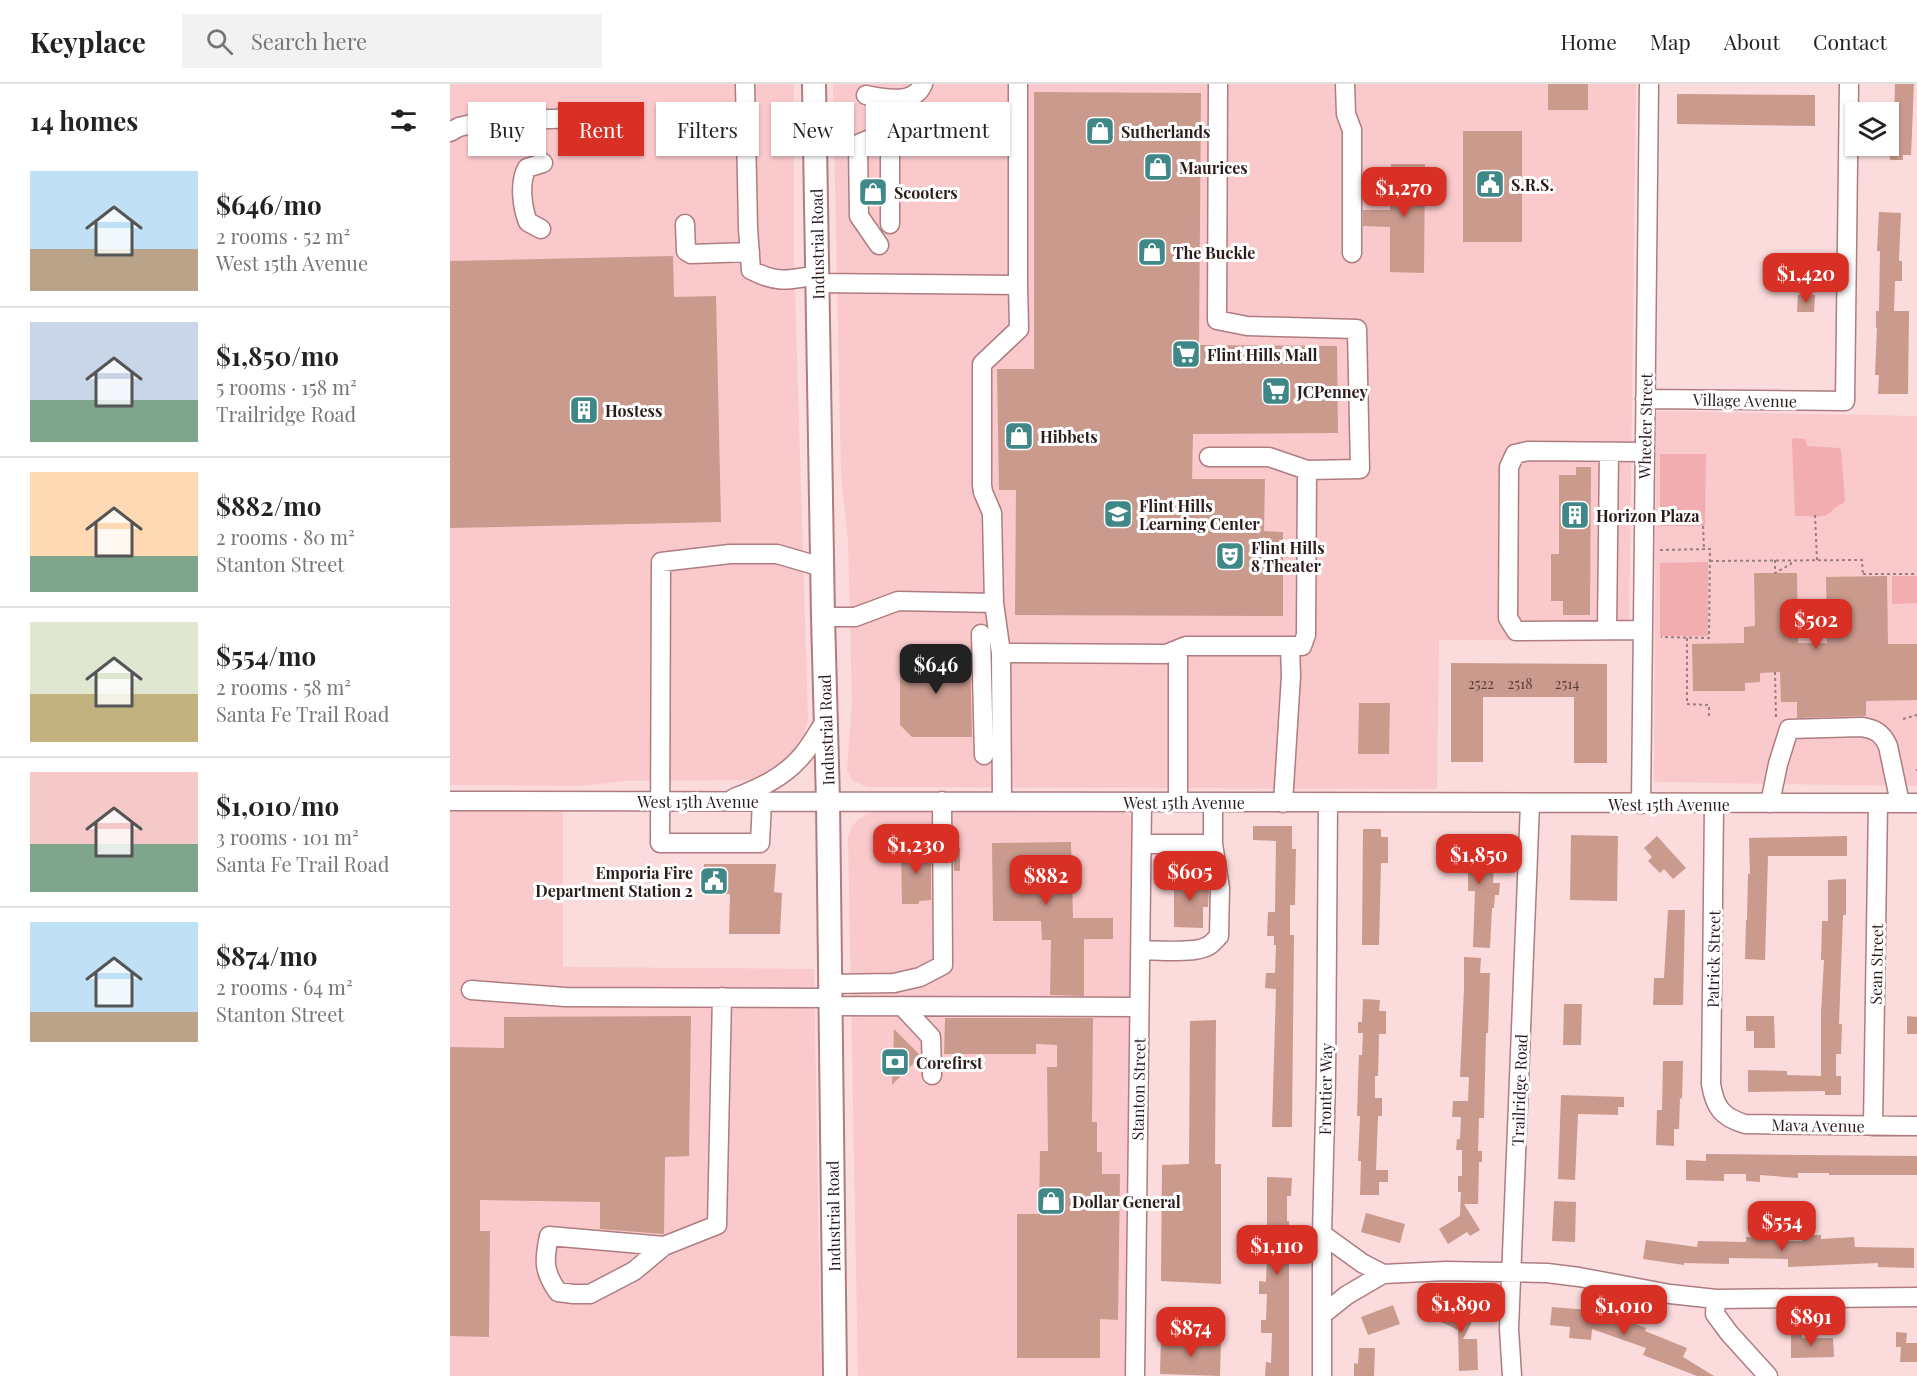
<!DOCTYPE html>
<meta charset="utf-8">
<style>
:root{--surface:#fff;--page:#f2f2f2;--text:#222;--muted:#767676;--line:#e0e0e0;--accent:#d93025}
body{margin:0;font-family:"Playfair Display",serif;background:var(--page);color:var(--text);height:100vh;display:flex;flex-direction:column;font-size:22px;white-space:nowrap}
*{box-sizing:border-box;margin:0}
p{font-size:20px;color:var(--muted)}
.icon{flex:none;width:33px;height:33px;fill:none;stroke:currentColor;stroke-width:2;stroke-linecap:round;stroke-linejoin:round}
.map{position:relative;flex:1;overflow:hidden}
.panel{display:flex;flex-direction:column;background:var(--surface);width:450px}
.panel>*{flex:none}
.banner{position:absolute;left:18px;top:18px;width:570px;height:54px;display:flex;gap:12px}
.controls{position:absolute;left:1395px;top:18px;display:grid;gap:12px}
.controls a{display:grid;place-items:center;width:54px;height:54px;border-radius:0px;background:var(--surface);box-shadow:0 2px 4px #0004;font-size:30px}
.price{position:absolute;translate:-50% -51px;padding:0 14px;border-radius:12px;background:var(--accent);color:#fff;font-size:20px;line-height:39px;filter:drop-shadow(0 2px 3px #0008)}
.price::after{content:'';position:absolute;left:50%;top:36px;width:18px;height:14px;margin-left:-9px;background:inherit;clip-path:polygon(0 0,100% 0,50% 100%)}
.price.current{background:#222;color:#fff}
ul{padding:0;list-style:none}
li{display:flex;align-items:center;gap:18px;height:150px;padding:0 30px}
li+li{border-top:2px solid var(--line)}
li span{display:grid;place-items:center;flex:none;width:168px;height:120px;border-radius:0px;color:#555}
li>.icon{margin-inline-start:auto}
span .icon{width:72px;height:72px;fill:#fffc;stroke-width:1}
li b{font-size:26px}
h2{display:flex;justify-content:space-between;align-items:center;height:72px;padding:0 30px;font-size:26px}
.chip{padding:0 21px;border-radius:0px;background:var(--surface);box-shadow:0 2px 4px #0004;font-size:21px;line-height:54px}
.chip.current{background:var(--accent);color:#fff}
header{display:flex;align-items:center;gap:36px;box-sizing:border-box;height:84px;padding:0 30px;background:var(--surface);border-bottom:2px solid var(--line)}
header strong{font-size:28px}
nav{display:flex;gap:33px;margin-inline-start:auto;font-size:21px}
.search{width:420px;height:54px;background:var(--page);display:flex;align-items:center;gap:15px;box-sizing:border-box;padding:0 21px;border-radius:0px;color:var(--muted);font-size:22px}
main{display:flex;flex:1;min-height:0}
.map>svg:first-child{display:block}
</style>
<header>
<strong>Keyplace</strong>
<div class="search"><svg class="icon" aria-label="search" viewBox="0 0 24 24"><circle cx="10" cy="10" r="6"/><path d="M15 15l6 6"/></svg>Search here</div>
<nav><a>Home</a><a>Map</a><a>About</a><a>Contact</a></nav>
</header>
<main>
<section class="panel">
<h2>14 homes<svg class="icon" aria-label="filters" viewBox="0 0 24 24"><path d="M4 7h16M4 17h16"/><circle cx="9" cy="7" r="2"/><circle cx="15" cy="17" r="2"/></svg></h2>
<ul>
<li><span style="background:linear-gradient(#bfe0f5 65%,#b9a48a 0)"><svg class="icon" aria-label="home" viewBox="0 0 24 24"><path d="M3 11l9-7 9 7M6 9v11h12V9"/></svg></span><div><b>$646/mo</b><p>2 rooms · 52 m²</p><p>West 15th Avenue</p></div></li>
<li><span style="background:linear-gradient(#c9d6e8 65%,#7fa58c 0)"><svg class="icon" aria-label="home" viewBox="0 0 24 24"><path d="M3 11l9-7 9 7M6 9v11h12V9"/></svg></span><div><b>$1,850/mo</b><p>5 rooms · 158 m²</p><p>Trailridge Road</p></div></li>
<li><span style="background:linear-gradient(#ffd9b3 70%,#7fa58c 0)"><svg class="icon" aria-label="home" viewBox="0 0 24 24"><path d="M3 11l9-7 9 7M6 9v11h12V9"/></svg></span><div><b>$882/mo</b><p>2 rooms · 80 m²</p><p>Stanton Street</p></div></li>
<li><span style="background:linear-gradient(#dfe7d0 60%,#c2b280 0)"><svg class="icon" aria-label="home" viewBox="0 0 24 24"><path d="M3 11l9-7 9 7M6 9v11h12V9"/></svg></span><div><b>$554/mo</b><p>2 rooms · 58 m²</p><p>Santa Fe Trail Road</p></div></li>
<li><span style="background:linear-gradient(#f6c9c9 60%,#7fa58c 0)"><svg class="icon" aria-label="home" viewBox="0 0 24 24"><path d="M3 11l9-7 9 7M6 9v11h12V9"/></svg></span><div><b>$1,010/mo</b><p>3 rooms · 101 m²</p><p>Santa Fe Trail Road</p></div></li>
<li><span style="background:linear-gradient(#bfe0f5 75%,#b9a48a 0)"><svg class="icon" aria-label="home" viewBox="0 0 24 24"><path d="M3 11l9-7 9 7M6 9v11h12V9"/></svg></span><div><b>$874/mo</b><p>2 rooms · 64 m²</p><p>Stanton Street</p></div></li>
</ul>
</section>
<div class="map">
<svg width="1467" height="1292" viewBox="0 0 1467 1292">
<rect width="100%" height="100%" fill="#fbdbdc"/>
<path fill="#fac9cb" d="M0,0h344v175l14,460 -7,28 -6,10 -38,23 -133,1 -43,5 -131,-1z
M383,0h803l-7,556h-190l-2,149 -569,-2 -15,-6 -6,-10 5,-69 -4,-161 -7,-68z
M1206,327l261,5v370l-263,-4z
M0,726l113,1v156l251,2 7,407h-371z
M671,727l10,5 3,8 -7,552h-269l-10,-540 5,-11 7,-7 11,-6h8z"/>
<path fill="#f1adb0" d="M1343,354l12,1 2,7 32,2 2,2 4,50 -2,4c-8,1 -10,8 -17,11 -5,3 -24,1 -31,1l-3,-75z
M1210,370h46l-1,72h-45z
M1258,478v74h-48v-73z
M1442,492h25v27l-25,1z"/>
<path fill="#ca9a8d" d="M1098,0h40v26h-40z
M1445,0h19l-3,71h-8v5h-13l-2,-37h6z
M584,8l167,1 -2,252 138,1 1,87 -145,1 -1,45h73l-1,52 19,1v84l-268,-1 1,-125h-17l-2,-121h37z
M1227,10l138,1v31l-138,-2z
M1013,47h59v111h-59z
M941,80h34l-1,109 -34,-1v-45l-27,-1v-16h27z
M1429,128l22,1 -2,48h3v20h-7l-1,30h15l-1,83h-30l1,-19h-4l2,-47h-1v-17h3l1,-60h-3z
M223,172l1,41 42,-1 5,226 -271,6v-267z
M1348,211h17l-1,17h-17z
M1126,383h15l-1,148h-27v-14h-12v-47h8v-79h17z
M1304,489h43l1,70h29l-1,-66 61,-1 1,68h29v56l-51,1v15l-69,2v-16h-16l-1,-30 -20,1v9l-15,1v8h-52l-1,-47 52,-1v-16l11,-1z
M450,569l70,1 2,83h-60l-12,-12z
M1001,579l156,1v99h-33v-66h-91v65h-32z
M909,619h31l-1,51h-31z
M803,742h39v23h4l-1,56h-5v30h4l-2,192h-20l4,-138 -11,-1 1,-15h9l1,-28h-2v-9h-7l1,-24h7l1,-71 -23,-1z
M913,745h18v8h7v26h-7l-2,82h-17z
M1121,751l47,1 -1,65 -47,-1z
M1207,752l29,32 -13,11 -9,-10 -4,4 -12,-12 4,-4 -8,-9z
M1397,752v20h-79l-3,104 -20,-1 1,-39h1l1,-46h2l-1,-36z
M1016,753h19v11l10,-1 -2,36h7l-1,12h-4l-1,13h-2l-2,40 -17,-1 2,-56h-7v-32l-21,1v-13l19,-1z
M621,758l2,76h40v21h-29v57l-34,-1 1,-55h-9l-1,-19h-48l-1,-78z
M481,764v52l-12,1v3h-17l-1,-55z
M504,764h6v23h-6z
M254,780h72l-2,28 8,1 -2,41h-51l1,-40h-27z
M724,793h29v12h6l-1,18h-5v21l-29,-1z
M1396,795v36h-3l-4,109h3l-1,30h-5v22h5v19h-16v-4l-77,1v-22l39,1v4l34,1v-63l3,-53h-3l1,-39h6v-41z
M1218,826h17l-2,95h-30l1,-27h10z
M1014,873l17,1 -1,15h10l-2,60h-2l-2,85h-5l-1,33h4v11h-3l-1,42h-14l16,26 -10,6 -3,-4 -19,12 -9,-15 21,-13 1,-24h-3v-16h4v-26h-6l1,-11h3l1,-22h-9l1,-16h15l1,-24h-9l4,-88z
M913,915l17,1 -1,11h7v23h-7l-1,42h-3v22h7v18h-4l-2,54h12v12h-9v13h-19l1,-34h-3l2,-45h-3l1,-33 1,-28h3l1,-22h-5v-11h4z
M1114,920h18l-1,41h-18z
M241,932l-2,140 -24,1 -1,77 -64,-5v-27l-120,-2v31h10l-1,106 -39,-1v-289l54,1v-31z
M1296,932h28l1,32h-21v-17h-8z
M1457,932l10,1v17h-10z
M495,934h148l-1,104h5v30h5v22h18l-2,146 -18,-1v39h-83v-144h22l1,-63h8l-1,-84h10v-22l-21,-1v10h-92z
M766,936l-1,144h6v120l-60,-3 1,-116 27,-1 1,-143z
M444,945l26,26v2l-28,28z
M1213,977h20l-1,38 -2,-1 -1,31h-5v17l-18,-1 1,-35h5z
M1111,1011l63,2v10h-6v8l-40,-1 -3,66 -17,-1z
M1256,1070l211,2v19h-88v-2h-31v5l-38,-3v7l-14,-1v-7h-22v7l-38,-1v-20l20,1z
M817,1093l25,1 -1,18h-4v25h2v155h-24l1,-14 5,1 1,-30h-11v-13h5l1,-26h-8v-13l7,1 1,-23h-5v-19h5z
M1104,1117l22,1 -1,40 -23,-1z
M916,1129l39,11 -5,19 -39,-11z
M1316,1141l15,1v15h21v-6h19v4l33,-2 1,10 59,1v20l-36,-1v-4l-90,4v-8l-59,-1v6l-45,-1v2l-41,-6 3,-19 51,7 1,-6 48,1v-5l20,1z
M995,1216l30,16 -12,23h14l1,31 -19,1 -1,-41 -23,-11z
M943,1221l7,19 -32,11 -7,-18z
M1102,1223l48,4 46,17 -1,3 42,17 -4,9 31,19h-17l-54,-21 3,-7 -54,-19 -1,11 -22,-2 1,-11 -20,-2z
M1341,1247h11v7h31l1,19 -43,1z
M1446,1248l11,1 -1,10h11v19h-17l1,-15h-5z
M711,1254h13v6h28v-6h19l-1,38 -60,-2z
M909,1264h16l-1,28h-20v-13l4,1z"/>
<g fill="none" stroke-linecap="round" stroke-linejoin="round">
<g stroke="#ae7d80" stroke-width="21">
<path id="minor" d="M295,0l3,144 3,42c27,14 38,10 66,5
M895,0l1,30 6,16v123
M416,11c18,3 48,11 57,-11
M0,48l9,-5 25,-6 136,-4
M235,140l1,27 5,3 59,-2
M91,145l-13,-7c-6,-15 -9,-40 -1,-54l16,-5
M429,161l-20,-29 -1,-72 12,-5 20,11v74
M367,199l201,2v-201
M1195,315l200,2 4,-317
M759,373h60l38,13
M544,519l-2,-90 -9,-21 -1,-7v-121l37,-35 -1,-44
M373,533h32l43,-16 96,2 7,50 1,148
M1157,546l2,-178
M1193,546l-127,1 -8,-13 1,-151 6,-13 13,-3 117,1
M531,550l3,121
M551,569l165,1 20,-8h116l4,-11 1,-165 53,-1 -3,-140 -110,-3 -30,-6 1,-236
M284,714c24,-9 48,-20 65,-39 11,-11 18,-26 27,-39
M0,717l1467,2
M312,718l-2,41h-100l1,-281 69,-8h47l45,13
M728,718v-153
M833,719l8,-127 -1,-30
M1320,719l8,-39 11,-35 73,-2c13,2 20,6 26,19l12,57
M1191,720l8,-720
M1264,720l-3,280c4,24 11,33 34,40l172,2
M692,760h71v-42
M690,866c16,0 55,4 68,-4 4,-2 8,-7 11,-10l1,-48 -7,-44
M380,900l64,-1 26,-6 23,-12 -1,-164
M21,906l94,7 265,1
M380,922l309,1
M452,922l29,31 1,38
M1423,1042l5,-323
M872,1150l40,29 21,11
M99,1152l115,10 -30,25 -44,23h-16l-16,-2c-15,-21 -14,-32 -9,-56z
M214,1162l53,-21 5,-228
M1266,1215l-1,15 14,19 39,43
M873,1230l24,-19 36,-21 63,-3 101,2 32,4 91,17 46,5 201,-2
M685,1292l7,-574
M872,1292v-142l4,-158 2,-274
M1062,1292l-3,-47 21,-525"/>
</g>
<g stroke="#ae7d80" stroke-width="26">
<path id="major" d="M364,0l9,533 5,184 7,575"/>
</g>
<path stroke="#997f80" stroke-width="2" stroke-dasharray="3 3" stroke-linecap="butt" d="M1365,431l2,45
M1253,442l1,23
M1210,466l50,-1 -1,89 -48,-1
M1325,476v13l16,-9v-3
M1260,477l152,-1 1,16
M1413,490h54
M1237,554v66l22,1v14
M1325,588l1,47
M1453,635l14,-4
M1466,686h1"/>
<use href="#minor" stroke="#fff" stroke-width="18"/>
<use href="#major" stroke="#fff" stroke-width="22"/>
</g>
<defs>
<g id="shop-square" transform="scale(1.5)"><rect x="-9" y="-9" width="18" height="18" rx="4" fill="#408888" stroke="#fff"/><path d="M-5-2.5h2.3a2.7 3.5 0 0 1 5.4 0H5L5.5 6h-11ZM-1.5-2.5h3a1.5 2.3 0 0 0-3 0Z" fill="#fff"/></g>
<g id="civic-square" transform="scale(1.5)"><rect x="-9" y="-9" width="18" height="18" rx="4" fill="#408888" stroke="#fff"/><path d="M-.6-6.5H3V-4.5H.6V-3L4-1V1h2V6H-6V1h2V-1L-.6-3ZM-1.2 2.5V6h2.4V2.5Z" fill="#fff"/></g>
<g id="supermarket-square" transform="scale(1.5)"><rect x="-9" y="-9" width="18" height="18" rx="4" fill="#408888" stroke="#fff"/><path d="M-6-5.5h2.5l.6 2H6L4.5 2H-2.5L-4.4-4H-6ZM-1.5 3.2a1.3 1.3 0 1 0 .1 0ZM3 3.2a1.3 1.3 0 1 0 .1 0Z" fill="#fff"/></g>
<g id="building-square" transform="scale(1.5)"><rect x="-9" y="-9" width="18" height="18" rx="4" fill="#408888" stroke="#fff"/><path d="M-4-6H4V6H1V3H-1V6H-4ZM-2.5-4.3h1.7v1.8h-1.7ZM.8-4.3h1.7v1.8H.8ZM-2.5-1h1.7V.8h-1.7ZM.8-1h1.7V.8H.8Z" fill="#fff"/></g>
<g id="school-square" transform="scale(1.5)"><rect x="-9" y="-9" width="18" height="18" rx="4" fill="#408888" stroke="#fff"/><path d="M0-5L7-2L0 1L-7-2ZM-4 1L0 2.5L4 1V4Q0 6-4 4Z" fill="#fff"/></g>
<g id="theatre-square" transform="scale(1.5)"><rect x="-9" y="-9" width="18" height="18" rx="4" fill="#408888" stroke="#fff"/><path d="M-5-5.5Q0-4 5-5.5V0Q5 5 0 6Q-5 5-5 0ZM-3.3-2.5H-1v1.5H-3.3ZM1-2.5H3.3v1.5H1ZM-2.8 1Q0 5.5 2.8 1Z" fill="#fff"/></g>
<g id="bank-square" transform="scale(1.5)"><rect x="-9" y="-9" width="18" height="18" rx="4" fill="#408888" stroke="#fff"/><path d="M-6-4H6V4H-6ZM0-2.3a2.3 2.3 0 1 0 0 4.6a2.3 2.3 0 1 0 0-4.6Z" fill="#fff"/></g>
</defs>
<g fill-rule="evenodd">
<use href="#shop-square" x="650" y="47"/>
<use href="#shop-square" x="708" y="83"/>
<use href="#civic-square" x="1040" y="100"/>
<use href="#shop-square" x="423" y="108"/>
<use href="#shop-square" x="702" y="168"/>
<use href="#supermarket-square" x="736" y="270"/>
<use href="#supermarket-square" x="826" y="307"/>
<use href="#building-square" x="134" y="326"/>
<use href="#shop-square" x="569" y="352"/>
<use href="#school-square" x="668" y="430"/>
<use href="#building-square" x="1125" y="431"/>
<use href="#theatre-square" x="780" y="472"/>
<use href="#civic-square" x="264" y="797"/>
<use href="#bank-square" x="445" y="978"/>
<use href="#shop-square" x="601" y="1117"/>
</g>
<g text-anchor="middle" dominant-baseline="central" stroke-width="6" stroke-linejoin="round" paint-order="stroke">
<g font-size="14" fill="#553b38">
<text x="1031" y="599">2522</text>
<text x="1070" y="599">2518</text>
<text x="1117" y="599">2514</text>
</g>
<g font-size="16" font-weight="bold" fill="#2e1b1c" stroke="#fff" text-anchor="start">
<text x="671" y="47">Sutherlands</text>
<text x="729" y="83">Maurices</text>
<text x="1061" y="100">S.R.S.</text>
<text x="444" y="108">Scooters</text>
<text x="723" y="168">The Buckle</text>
<text x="757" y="270">Flint Hills Mall</text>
<text x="847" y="307">JCPenney</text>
<text x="155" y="326">Hostess</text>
<text x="590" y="352">Hibbets</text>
<text x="689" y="421">Flint Hills<tspan x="689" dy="18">Learning Center</tspan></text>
<text x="1146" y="431">Horizon Plaza</text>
<text x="801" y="463">Flint Hills<tspan x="801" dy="18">8 Theater</tspan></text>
<text x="243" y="788" text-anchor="end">Emporia Fire<tspan x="243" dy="18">Department Station 2</tspan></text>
<text x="466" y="978">Corefirst</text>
<text x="622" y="1117">Dollar General</text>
</g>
<g font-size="16" fill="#2e1b1c" stroke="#fff">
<text transform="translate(367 160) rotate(-91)">Industrial Road</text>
<text transform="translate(1295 316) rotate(1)">Village Avenue</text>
<text transform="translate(1195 342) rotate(-89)">Wheeler Street</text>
<text transform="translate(376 646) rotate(-92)">Industrial Road</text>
<text x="248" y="717">West 15th Avenue</text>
<text x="734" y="718">West 15th Avenue</text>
<text x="1219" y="720">West 15th Avenue</text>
<text transform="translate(1263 875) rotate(-89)">Patrick Street</text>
<text transform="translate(1426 880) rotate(-89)">Sean Street</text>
<text transform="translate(688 1005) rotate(-89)">Stanton Street</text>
<text transform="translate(875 1005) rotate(-89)">Frontier Way</text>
<text transform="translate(1069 1006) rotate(-88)">Trailridge Road</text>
<text transform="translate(1368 1041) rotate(1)">Mava Avenue</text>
<text transform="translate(383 1132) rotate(-91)">Industrial Road</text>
</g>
</g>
</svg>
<div class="controls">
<a><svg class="icon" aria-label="layers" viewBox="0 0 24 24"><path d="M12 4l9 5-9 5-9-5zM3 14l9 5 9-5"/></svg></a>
</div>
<b class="price" style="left:954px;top:134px">$1,270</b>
<b class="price" style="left:1356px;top:220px">$1,420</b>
<b class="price" style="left:1366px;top:566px">$502</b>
<b class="price current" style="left:486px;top:611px">$646</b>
<b class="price" style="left:466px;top:791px">$1,230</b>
<b class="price" style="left:1029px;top:801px">$1,850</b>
<b class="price" style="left:740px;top:818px">$605</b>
<b class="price" style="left:596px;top:822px">$882</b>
<b class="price" style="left:1332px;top:1168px">$554</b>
<b class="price" style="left:827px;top:1192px">$1,110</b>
<b class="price" style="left:1011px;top:1250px">$1,890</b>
<b class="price" style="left:1174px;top:1252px">$1,010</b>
<b class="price" style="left:1361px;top:1263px">$891</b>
<b class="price" style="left:741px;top:1274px">$874</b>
<div class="banner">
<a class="chip">Buy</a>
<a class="chip current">Rent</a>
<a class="chip">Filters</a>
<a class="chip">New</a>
<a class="chip">Apartment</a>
</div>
</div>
</main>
